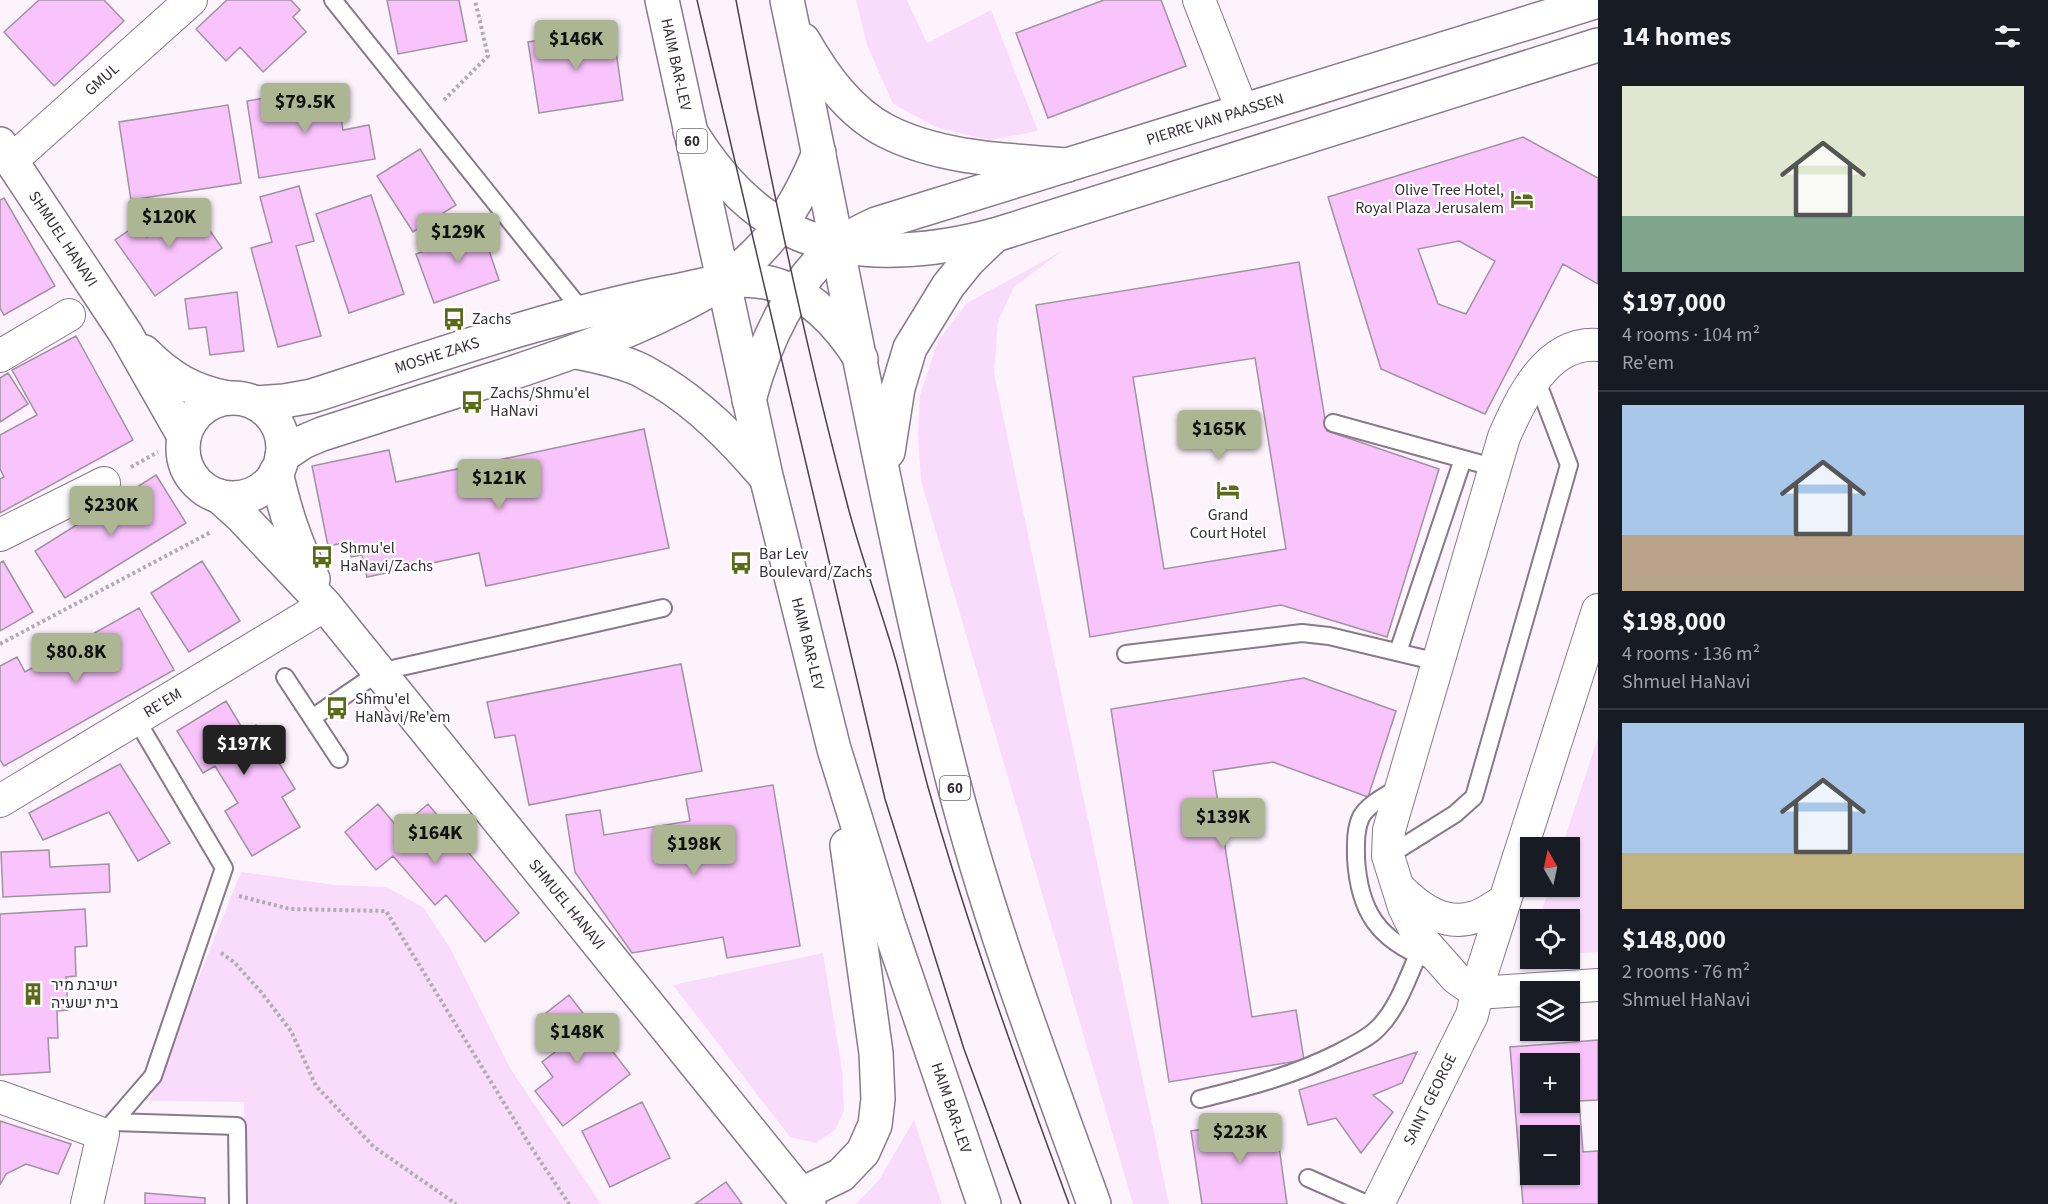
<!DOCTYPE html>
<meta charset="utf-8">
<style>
:root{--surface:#171b24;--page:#242831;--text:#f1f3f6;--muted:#9ea1a6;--line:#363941;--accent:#adb692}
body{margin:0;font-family:"Source Sans 3",Heebo,sans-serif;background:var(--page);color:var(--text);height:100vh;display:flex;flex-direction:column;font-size:22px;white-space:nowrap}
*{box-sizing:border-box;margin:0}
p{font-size:20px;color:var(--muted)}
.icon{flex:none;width:33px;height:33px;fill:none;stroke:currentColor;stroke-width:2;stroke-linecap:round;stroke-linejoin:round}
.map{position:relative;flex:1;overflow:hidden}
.panel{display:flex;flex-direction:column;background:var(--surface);width:450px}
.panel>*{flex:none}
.needle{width:39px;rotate:351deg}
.tools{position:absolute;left:1520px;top:837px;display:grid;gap:12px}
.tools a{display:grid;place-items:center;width:60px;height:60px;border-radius:0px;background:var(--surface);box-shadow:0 2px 4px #0004;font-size:30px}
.price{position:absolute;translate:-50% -51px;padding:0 14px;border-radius:6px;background:var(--accent);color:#111;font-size:20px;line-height:39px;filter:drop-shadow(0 2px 3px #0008)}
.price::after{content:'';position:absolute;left:50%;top:36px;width:18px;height:14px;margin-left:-9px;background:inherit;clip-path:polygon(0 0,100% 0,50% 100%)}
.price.on{background:#222;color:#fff}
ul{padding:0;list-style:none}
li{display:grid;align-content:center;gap:12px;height:318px;padding:0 24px}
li+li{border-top:2px solid var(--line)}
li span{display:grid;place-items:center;height:186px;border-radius:0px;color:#555}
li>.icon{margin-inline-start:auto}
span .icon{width:108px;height:108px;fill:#fffc;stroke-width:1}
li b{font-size:26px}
h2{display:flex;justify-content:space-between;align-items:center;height:72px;padding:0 24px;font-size:26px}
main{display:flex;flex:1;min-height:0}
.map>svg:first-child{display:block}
</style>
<main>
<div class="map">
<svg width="1598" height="1204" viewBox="0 0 1598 1204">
<rect width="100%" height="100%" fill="#fdf3fd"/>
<path fill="#f9dcfb" d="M856,0h51l20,43 64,-33 47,121 -49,9 -51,-12 -45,-24 -26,-59z
M1062,251l-48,36 -16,35 -4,51 175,831h-36l-212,-723 -3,-48 2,-38 18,-54 29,-38z
M1598,737v215l-16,1 -13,-4v-29l-23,-1 -3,-12 7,-20 19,-1v-38l-7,-1z
M241,872l94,13 51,2 37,20 27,41 60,120 91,136h-356l-1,-102 -95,-1z
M823,953l19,117 2,41 -9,19 -19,13 -26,-6 -117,-152z
M914,1120l28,84h-86l23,-24z"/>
<path fill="#f9c3fc" stroke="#a092a1" stroke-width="1.5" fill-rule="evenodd" d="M39,0h65l20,21 -70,65 -50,-54z
M227,0h64l9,10 -7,7 13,15 -43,40 -23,-25 -14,14 -30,-32z
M387,0h72l8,41 -69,13z
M1104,0h57l25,66 -138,52 -32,-85z
M613,30l10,70 -84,13 -11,-71z
M336,86l7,44 26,-5 6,34 -116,19 -12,-77z
M228,105l13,78 -110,17 -12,-78z
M1523,137l75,41v106l-35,-20 -78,150 -104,-45 -53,-172zM1459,241l36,20 -29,53 -28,-10 -20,-55z
M420,149l36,56 -43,27 -36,-56z
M299,186l15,55 -18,5 25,90 -43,11 -27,-99 21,-6 -12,-45z
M371,195l33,99 -55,19 -33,-99z
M4,198l51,88 -51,29 -4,-7v-108z
M192,205l30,43 -67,48 -40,-56 23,-16 9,13z
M479,221l20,59 -65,23 -18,-49 37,-13 -3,-10z
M1299,262l28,169 112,38 -52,168 -106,-32 -191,32 -54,-332zM1255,358l31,191 -122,20 -31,-192z
M237,292l7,59 -34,4 -4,-28 -17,2 -4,-30z
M76,336l57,104 -133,73v-34l4,-2 -4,-8v-34l37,-20 -25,-45z
M8,373l20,31 -28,18v-44z
M644,429l25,119 -183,38 -7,-33 -112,24 -5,-22 -11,2 -3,-15 -20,4 -16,-80 77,-16 7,32z
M156,475l30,48 -121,75 -30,-47z
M3,561l30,51 -33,19v-68z
M202,561l38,60 -51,31 -38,-59z
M139,608l35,62 -170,96 -4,-6v-94l17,-9 8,15z
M681,664l21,107 -173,34 -14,-70 -20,3 -8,-36z
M1304,678l92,33 -28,86 -95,-35 -60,9 39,246 44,-7 8,50 -135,22 -58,-373z
M226,701l18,30 12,-6 39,64 -13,8 18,30 -48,29 -27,-45 13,-8 -23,-37 -12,7 -26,-42z
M120,764l50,79 -32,18 -29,-49 -66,28 -14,-27z
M773,785l27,161 -73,12 -4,-21 -91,16 -57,-81 -9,-57 34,-5 4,25 86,-14 -4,-22z
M378,804l21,25 29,-25 91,109 -34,29 -39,-47 -11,10 -42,-49 -17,14 -31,-38z
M49,850l1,17 59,-3 1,28 -107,5 -2,-45z
M85,909l2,37 -12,1 1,29 -10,1 2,33 -11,1 1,27h-10l2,34 -50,3v-161z
M569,995l61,79 -67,52 -28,-35 18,-14 -11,-15 21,-16 -22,-29z
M1598,1040v60l-19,1 4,51 15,-1v53h-75l-13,-157zM1530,1064h39v38h-39zM1530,1136h39v38h-39z
M1417,1052l-15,31 -29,12 20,17 -32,41 -25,-35 -28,7 -9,-35z
M642,1102l28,56 -60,29 -28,-56z
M1275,1118l12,86h-85l-11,-73z
M0,1121l71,23 -13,30 -32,-10 -20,10 -6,11z
M726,1182l16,22h-47z
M145,1193l60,5v6h-60z"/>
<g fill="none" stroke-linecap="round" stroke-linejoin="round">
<g stroke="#887a89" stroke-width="20">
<path id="lane" d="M333,0l250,312
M1333,423l163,45
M1398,652l65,-193
M1126,654l176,-21 27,3 109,26
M285,677l54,82
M312,718l67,-46 284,-64
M1401,786c-13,9 -32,17 -40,31 -6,13 -5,28 -5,41 3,53 22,82 72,101
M1388,856l67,-42 19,-17 95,-332 -34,-89
M1200,1099c49,-12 95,-24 140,-47 13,-7 29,-14 39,-25 21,-21 32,-59 45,-86
M113,1122l124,4 1,78
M103,1134l50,-58 71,-208 -88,-149
M1308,1178l59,26"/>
</g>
<g stroke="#887a89" stroke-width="34">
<g id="street">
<path d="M1199,0l43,110"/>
<path id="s1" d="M11,161l180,-161"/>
<path d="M1598,345c-51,-4 -77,53 -94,92l-115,393 -1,26 16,51 13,27 39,44 21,15 121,-8"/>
<path d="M0,356l69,-41"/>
<path d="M0,535l104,-52"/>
<path id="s2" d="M0,801l325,-196"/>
<path d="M1400,889c20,20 45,38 75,28 10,-3 20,-11 29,-16"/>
<path d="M0,1097l103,37 -16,70"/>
<path id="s3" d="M1378,1204l94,-189 10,-43 116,-362"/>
</g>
</g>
<g stroke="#887a89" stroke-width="36">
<g id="secondary">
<path d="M690,131c23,37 52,73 91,94 63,36 147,28 214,10l603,-190"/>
<path id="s4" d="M0,144l126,190 58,102"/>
<path d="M144,352c26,26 48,39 84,46"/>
<circle cx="233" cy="448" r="50"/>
<path id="s5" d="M749,400c14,-53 44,-123 91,-156 11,-8 23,-14 36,-20l722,-223"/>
<path id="s6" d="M256,403l28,-2 28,-5c118,-38 236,-80 358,-104 31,-6 63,-16 95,-10 44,9 73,41 96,77"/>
<path d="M282,456l21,-14 19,-8c59,-19 119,-38 178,-57 60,-20 118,-40 174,-68 26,-13 52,-27 73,-47 34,-30 55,-68 72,-109"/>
<path d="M276,472c9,40 19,70 37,107"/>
<path id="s7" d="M219,496l22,20 84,89 484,599"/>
</g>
</g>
<g stroke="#887a89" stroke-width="36">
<g id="highway">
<path id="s8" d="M662,0l104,476 68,273 54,174 96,281"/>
<path d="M787,0c55,259 100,520 165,777 37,145 91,286 142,427"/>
<path d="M803,40c20,35 46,72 83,91 55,28 121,29 181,34"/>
<path d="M577,352c20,4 40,8 59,16 8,3 16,9 24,13 41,25 73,58 104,94"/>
<path d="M888,452l10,-64 12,-40 38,-62 21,-26 26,-25"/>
<path d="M802,1194l39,-19 22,-23 12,-27 3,-26 -2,-46 -29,-208"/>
</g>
</g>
<path stroke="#b3aab3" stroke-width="4" stroke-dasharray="3 3" stroke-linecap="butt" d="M444,100l44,-44 -13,-56
M131,467l27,-15
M0,644l211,-112
M239,896l51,13 96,2 145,236 38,57
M221,953l13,9 27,30 30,39 25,55 58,61 82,57"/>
<use href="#lane" stroke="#fff" stroke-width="16"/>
<use href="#street" stroke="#fff" stroke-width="32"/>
<use href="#secondary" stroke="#fff" stroke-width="33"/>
<use href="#highway" stroke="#fff" stroke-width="33"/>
<path stroke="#4a434a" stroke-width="1.5" d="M697,0l188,799 79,250 57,155
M736,0c32,169 67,337 111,503 14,55 35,108 50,162 11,41 20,82 31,122 40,141 90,279 141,417"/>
</g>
<defs>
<g id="hotel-bare" transform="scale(1.8)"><path d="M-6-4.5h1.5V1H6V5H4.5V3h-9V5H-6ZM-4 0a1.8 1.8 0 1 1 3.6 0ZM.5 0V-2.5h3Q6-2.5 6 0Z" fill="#5a6b17" stroke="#fff" stroke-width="2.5" paint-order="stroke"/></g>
<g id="bus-bare" transform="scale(1.8)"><path d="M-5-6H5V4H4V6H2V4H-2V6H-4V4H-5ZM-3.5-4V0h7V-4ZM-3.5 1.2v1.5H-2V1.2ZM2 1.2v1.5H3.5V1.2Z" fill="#5a6b17" stroke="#fff" stroke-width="2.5" paint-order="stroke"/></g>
<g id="building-bare" transform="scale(1.8)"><path d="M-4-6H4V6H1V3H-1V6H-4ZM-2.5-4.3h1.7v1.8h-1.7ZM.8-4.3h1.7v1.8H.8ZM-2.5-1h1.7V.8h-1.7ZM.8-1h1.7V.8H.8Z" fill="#5a6b17" stroke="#fff" stroke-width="2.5" paint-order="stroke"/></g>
</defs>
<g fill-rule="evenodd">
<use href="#hotel-bare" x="1522" y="199"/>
<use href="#bus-bare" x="454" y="319"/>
<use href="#bus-bare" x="472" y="402"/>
<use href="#hotel-bare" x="1228" y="490"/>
<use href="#bus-bare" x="322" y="557"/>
<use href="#bus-bare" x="741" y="563"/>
<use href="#bus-bare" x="337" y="708"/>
<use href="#building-bare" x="33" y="994"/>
</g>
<g text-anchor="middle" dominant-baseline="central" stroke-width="4.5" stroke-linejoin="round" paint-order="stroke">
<g fill="#fff" stroke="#726d72" stroke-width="1.5">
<rect x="677" y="129" width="30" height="24" rx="4.5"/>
<rect x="940" y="776" width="30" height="24" rx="4.5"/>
</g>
<g font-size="15" font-weight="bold" fill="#352f35">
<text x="692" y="141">60</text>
<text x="955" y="788">60</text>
</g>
<g font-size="16" fill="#352f35" stroke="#fff">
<text stroke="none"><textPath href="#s8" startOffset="66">HAIM BAR-LEV</textPath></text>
<text stroke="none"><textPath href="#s1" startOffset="122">GMUL</textPath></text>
<text stroke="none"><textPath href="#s5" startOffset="580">PIERRE VAN PAASSEN</textPath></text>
<text stroke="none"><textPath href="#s4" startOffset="114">SHMUEL HANAVI</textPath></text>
<text stroke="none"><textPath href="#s6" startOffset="188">MOSHE ZAKS</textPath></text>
<text stroke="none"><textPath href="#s8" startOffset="660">HAIM BAR-LEV</textPath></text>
<text stroke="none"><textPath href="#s2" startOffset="190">RE'EM</textPath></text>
<text stroke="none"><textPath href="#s7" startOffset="537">SHMUEL HANAVI</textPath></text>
<text stroke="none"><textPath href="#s3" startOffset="117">SAINT GEORGE</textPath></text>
<text stroke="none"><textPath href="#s8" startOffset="1146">HAIM BAR-LEV</textPath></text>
</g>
<g font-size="16" fill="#352f35" stroke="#fff" text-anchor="start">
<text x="1504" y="190" text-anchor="end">Olive Tree Hotel,<tspan x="1504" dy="18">Royal Plaza Jerusalem</tspan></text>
<text x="472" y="319">Zachs</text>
<text x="490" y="393">Zachs/Shmu'el<tspan x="490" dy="18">HaNavi</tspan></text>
<text x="1228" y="515" text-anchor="middle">Grand<tspan x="1228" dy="18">Court Hotel</tspan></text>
<text x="340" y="548">Shmu'el<tspan x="340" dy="18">HaNavi/Zachs</tspan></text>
<text x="759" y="554">Bar Lev<tspan x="759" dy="18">Boulevard/Zachs</tspan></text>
<text x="355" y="699">Shmu'el<tspan x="355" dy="18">HaNavi/Re'em</tspan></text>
<text x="51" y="985">ישיבת מיר<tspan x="51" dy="18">בית ישעיה</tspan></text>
</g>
</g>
</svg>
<div class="tools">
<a><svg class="needle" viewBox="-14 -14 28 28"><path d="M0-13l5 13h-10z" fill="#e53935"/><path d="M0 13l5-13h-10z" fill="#9ea1a6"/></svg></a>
<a><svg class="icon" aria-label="locate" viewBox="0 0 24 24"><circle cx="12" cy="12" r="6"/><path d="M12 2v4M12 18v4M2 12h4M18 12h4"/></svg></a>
<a><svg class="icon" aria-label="layers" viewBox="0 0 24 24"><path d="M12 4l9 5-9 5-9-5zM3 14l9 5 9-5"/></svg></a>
<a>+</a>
<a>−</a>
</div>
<b class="price" style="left:576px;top:71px">$146K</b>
<b class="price" style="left:305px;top:134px">$79.5K</b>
<b class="price" style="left:169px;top:249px">$120K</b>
<b class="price" style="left:458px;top:264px">$129K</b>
<b class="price" style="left:1219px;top:461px">$165K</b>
<b class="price" style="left:499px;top:510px">$121K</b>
<b class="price" style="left:111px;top:537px">$230K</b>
<b class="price" style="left:76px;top:684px">$80.8K</b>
<b class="price on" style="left:244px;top:776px">$197K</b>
<b class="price" style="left:1223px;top:849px">$139K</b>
<b class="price" style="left:435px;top:865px">$164K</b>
<b class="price" style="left:694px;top:876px">$198K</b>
<b class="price" style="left:577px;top:1064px">$148K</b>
<b class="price" style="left:1240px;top:1164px">$223K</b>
</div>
<section class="panel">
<h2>14 homes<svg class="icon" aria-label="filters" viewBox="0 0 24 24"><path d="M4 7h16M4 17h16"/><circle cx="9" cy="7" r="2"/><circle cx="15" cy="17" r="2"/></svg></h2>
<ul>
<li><span style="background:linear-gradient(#dfe7d0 70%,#7fa58c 0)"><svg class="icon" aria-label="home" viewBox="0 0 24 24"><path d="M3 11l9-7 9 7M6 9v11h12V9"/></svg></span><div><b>$197,000</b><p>4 rooms · 104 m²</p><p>Re'em</p></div></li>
<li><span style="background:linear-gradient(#a9c7e8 70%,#b9a48a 0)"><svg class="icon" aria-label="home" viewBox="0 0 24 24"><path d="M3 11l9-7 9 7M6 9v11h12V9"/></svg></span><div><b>$198,000</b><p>4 rooms · 136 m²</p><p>Shmuel HaNavi</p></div></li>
<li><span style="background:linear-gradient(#a9c7e8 70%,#c2b280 0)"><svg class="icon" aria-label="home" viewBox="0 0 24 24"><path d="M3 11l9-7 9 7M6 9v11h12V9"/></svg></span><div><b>$148,000</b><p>2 rooms · 76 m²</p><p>Shmuel HaNavi</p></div></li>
</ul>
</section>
</main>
